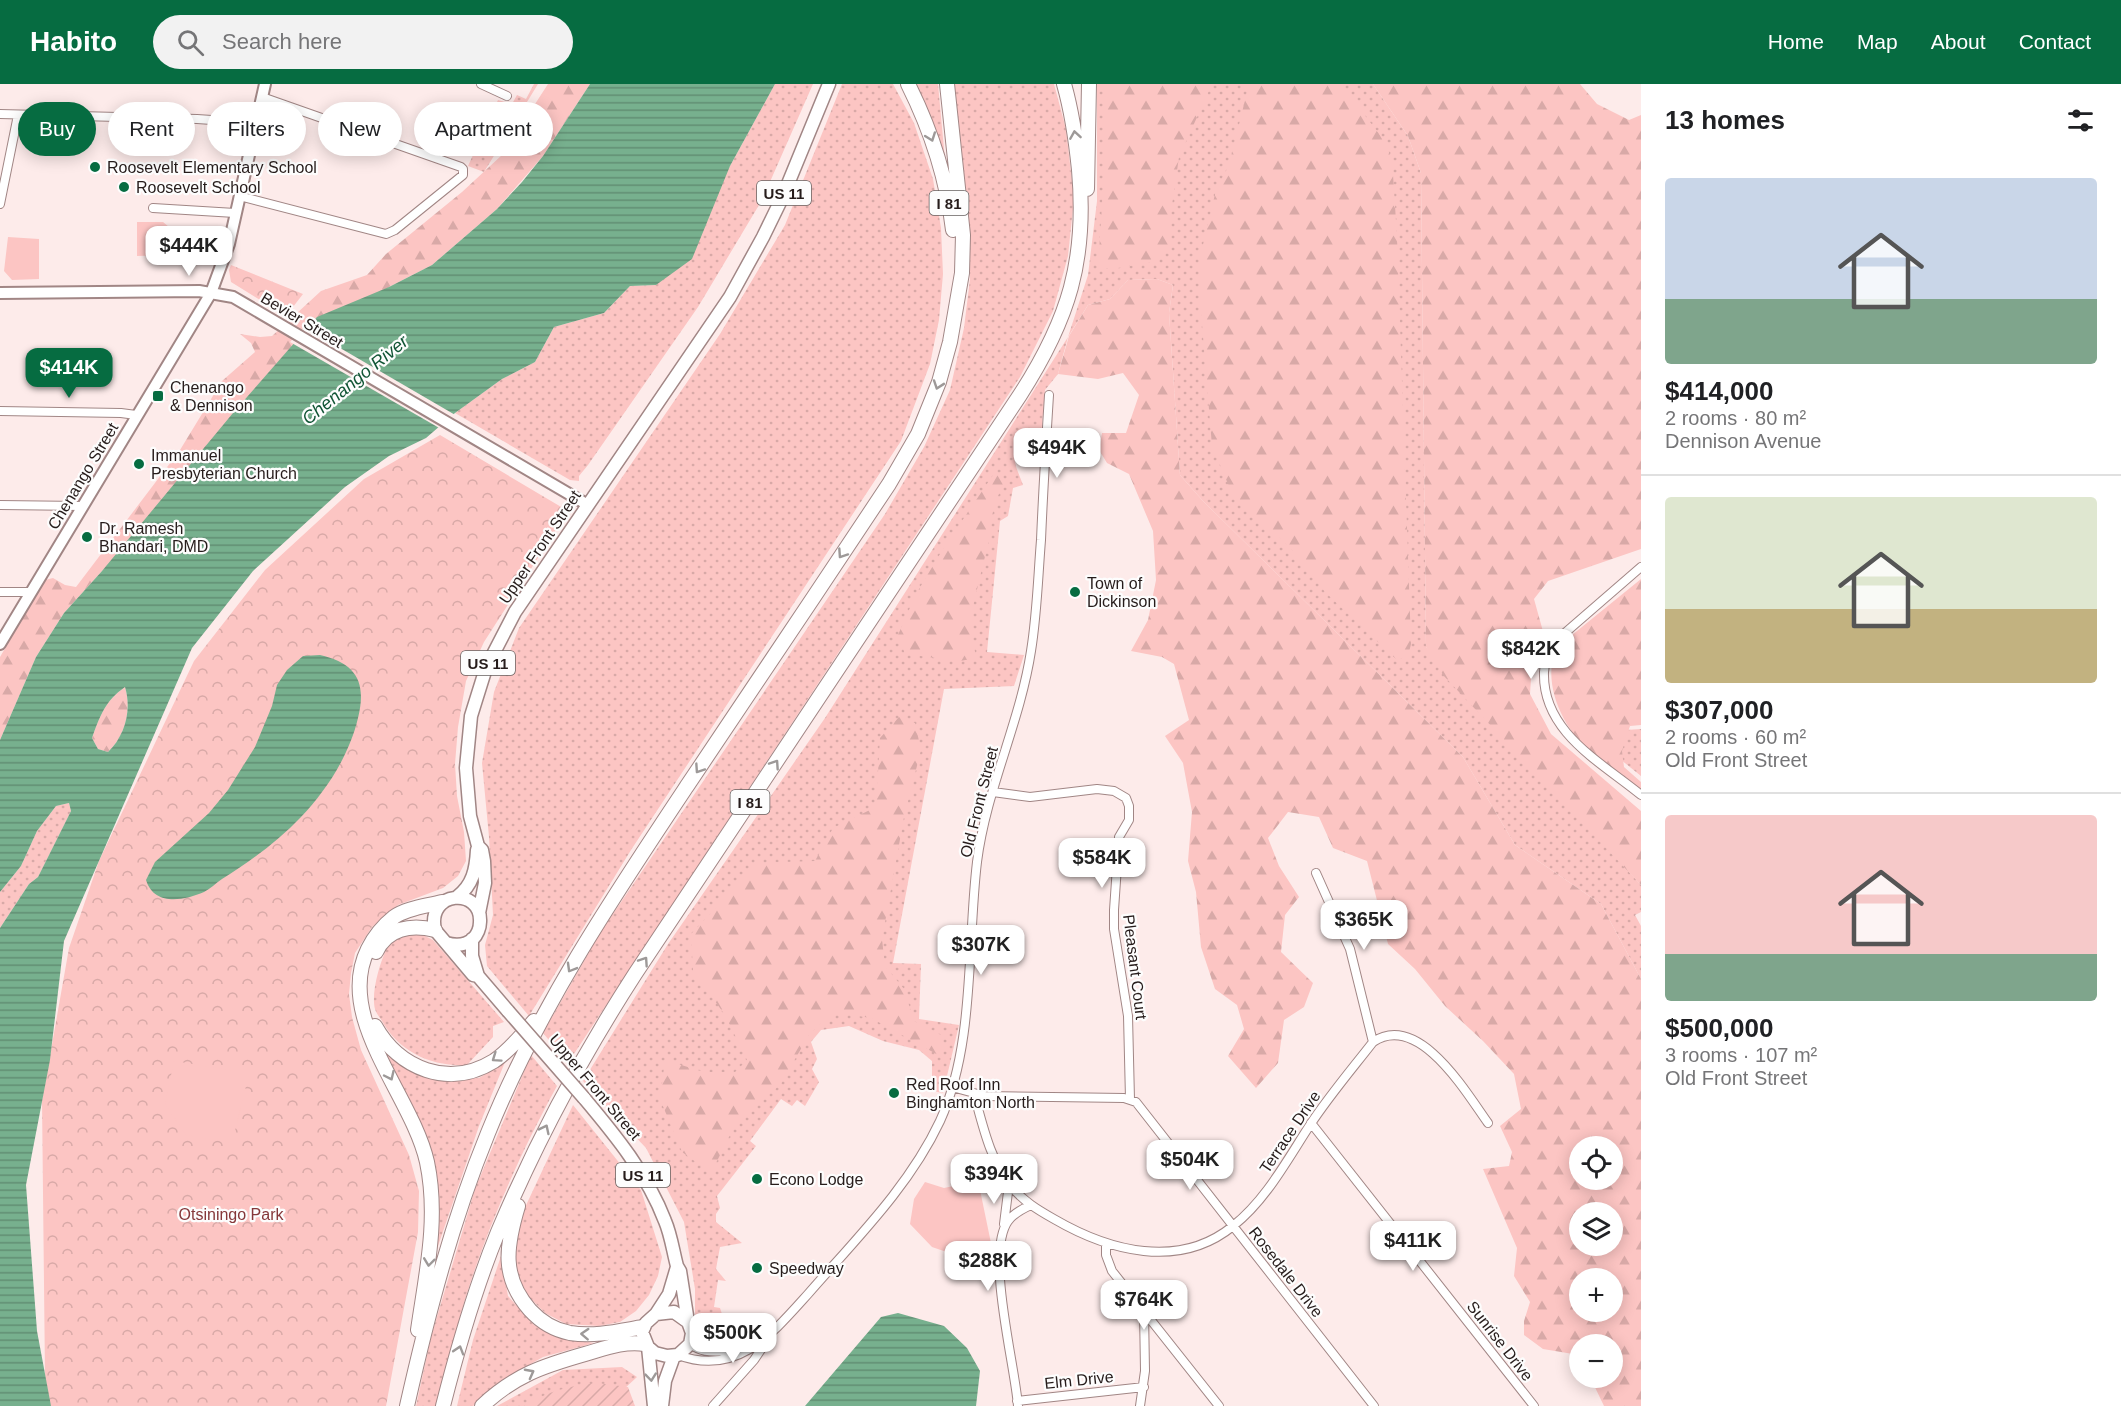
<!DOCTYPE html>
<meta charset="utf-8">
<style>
:root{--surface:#fff;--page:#f2f2f2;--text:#202124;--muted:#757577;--line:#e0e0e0;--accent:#066c41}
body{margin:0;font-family:Helvetica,sans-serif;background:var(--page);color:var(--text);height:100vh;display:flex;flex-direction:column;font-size:22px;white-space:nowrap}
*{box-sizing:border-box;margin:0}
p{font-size:20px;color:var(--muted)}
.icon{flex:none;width:33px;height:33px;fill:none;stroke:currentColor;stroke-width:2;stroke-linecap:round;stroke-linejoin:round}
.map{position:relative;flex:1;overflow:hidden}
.details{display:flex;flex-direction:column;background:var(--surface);width:480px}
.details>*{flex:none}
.banner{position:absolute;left:18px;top:18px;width:570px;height:54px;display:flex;gap:12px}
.controls{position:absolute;left:1569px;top:1052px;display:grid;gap:12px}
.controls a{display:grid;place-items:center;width:54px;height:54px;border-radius:50%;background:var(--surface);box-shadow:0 3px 15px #0003;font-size:30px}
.price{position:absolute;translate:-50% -51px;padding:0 14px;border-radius:12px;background:#fff;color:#222;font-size:20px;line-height:39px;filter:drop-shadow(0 2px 3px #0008)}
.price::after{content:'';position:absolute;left:50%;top:36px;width:18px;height:14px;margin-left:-9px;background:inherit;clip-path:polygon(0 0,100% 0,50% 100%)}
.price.current{background:var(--accent);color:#fff}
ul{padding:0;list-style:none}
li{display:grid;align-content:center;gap:12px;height:318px;padding:0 24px}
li+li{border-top:2px solid var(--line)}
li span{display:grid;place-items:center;height:186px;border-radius:6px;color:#555}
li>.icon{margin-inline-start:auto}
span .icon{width:108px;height:108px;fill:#fffc;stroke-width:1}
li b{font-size:26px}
h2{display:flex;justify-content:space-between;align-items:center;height:72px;padding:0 24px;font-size:26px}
.pill{padding:0 21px;border-radius:27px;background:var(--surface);box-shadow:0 3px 15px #0003;font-size:21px;line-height:54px}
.pill.current{background:var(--accent);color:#fff}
header{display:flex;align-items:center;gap:36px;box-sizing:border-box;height:84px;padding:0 30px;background:var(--accent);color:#fff}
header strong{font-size:28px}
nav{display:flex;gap:33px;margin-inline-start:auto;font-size:21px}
.search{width:420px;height:54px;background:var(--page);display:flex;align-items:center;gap:15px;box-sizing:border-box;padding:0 21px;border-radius:33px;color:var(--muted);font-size:22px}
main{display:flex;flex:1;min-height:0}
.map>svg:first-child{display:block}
</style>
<header>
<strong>Habito</strong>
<div class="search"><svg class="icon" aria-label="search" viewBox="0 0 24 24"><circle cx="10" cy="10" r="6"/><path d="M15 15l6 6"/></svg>Search here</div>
<nav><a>Home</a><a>Map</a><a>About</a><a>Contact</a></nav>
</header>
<main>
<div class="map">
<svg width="1641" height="1322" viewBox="0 0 1641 1322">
<defs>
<pattern id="grass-dots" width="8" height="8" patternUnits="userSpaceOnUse" patternTransform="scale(1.5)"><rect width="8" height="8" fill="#fcc5c3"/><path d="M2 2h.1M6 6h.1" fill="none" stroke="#d8a9a7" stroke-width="1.8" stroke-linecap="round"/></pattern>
<pattern id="forest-firs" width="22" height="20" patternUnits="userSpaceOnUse" patternTransform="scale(1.5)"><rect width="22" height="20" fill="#fcc5c3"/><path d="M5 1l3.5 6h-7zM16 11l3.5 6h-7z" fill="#d8a9a7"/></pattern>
<pattern id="park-crowns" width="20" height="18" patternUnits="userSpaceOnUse" patternTransform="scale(1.5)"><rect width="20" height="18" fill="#fcc5c3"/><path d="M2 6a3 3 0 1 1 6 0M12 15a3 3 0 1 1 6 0" fill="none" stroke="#d8a9a7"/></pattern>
<pattern id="garden-furrows" width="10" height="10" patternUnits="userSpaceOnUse" patternTransform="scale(1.5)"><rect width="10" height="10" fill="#fcc5c3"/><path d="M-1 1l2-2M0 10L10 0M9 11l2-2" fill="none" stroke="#d8a9a7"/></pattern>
<pattern id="water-rules" width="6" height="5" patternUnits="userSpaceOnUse" patternTransform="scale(1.5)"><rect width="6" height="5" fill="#77b08e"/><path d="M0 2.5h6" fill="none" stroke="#618e73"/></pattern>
</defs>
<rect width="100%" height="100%" fill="#fdebea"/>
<path fill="url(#grass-dots)" d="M534,0h4l-54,88 -16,-6 30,-66 14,4 5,-9 9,4z
M775,0h38l-51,116 -64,107 -110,158 -9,11v5l-9,-1 -115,-67 47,-34 33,-17 19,-35 50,-14 26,-27 26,-1 74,-119z
M842,0h51l21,39 19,56 8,49 2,46 -4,46 -9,44 -29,77 -270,409 -102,166 -42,-50 -2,-21 8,-30 -4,-78 -7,-74 12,-71 25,-64 201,-294 65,-109z
M912,0h26l7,76z
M953,0h101l12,45 8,70 -6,57 -15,55 -33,66 -452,686 -25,-30 57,-100 285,-419 39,-67 26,-57 14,-62 6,-49 -1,-41z
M1097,0h276l35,52 13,37 5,474 215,238v27l-6,3 6,11v53l-40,-75 -86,-59 -52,-88 -260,-256 -23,-26 -11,-162 4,-28 -16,-6 -29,1 -18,19 -22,6 -20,32 -10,37 -13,16 -4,46 -22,3c-10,16 -2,30 4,46l-10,3 -5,28 -8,5 -13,131 37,3 -10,31 -70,3 -51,274 28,1 -2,55 40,6 -16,68 -11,-2v-30l-13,-11 -36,-9 -34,-15 -28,4 -10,12 6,17 -5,10 7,13 -14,24 -8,-6 -5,6 -11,-7 -31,42 6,5 -39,50 3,12 -4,6v8l26,21 -22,4 -4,22 10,12 -8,-1 -4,27 6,1 2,6 -4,5 18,16 5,-6h10l9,-11 -4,-5 11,5 6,-1 2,3 -2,4 -25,14 -22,5 -18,-5 -8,-7 -5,-11v-31l-11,-67 -38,-74 -63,-67 85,-137 157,-226 243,-381 20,-62 9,-74z
M1641,645v47l-26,-21 11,-25z
M69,719l2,8 -33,66 -9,7 -29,44v-36l21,-26 16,-35 19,-25z
M417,848l16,8 71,82 -11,4v11l-26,28c-35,2 -68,-13 -85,-44 -2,-3 -6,-8 -7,-12 -4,-15 4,-44 11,-59 2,-6 10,-12 15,-17z
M384,965l27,21 31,9 37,-1 26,-16 -26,64 -42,123 1,-69 -11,-35z
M531,971l26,31c-38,69 -76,155 -97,231 -8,30 -15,59 -22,89h-22l15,-69 44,-148z
M573,1021l68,85 21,67 -4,19 -9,19 -13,16 -16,11 -21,4 -33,-2 -21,-11 -17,-17 -10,-20 -4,-25 7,-35z
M501,1172l7,40 26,29 24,12 36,6 -51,14 -41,23 -29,26h-16l16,-66z
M622,1283l15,10 -14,13 -75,16h-51l66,-36z"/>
<path fill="url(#forest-firs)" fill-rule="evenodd" d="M548,0h42l-47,72 -46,53 -65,56 -43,22 -287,284 -38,42 -28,44 -36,83v-83l45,-77 8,-2 12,7 11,2 104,-137 42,-69 33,-29 -4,-9 -11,-9 20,3 12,-1 49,-45 46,-16 19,-21 76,-62 40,-37z
M1103,0h109l-33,73 -8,55 -2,34 -17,16 -34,6h-20l5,-79z
M1249,0h92l42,55 9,20 5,78 14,407 -3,12 -11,4 -72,-68 -31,-40 -63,-61 -19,-45 -11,-134v-59l15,-63 13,-25z
M1373,0h207l17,20 32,16 12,-5v434l-93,32 -14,18 10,36 -12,29 -2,30 21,40 90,77v74l-198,-210 -17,-28 -5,-474 -13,-37z
M1157,195l16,6 -4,28 11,162 23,26 260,256 52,88 86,59 40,75v427h-37l-14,-29h22v-33h-32l-1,11 -36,-6 -19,-14v-14l6,-19 -16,-26 3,-28 -34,-79 26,-3 3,-14 -12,-26 21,-17 -7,-35 -31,-33 -38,-35 -30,-37 -27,-25 -21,-83 -34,-13 -14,-31 -31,-5 -20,26 11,28 20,31 -14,18 -4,37 32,31 -9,24 -20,13 -6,43 -22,25 -28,-32 16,-27 -7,-24 -22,-16 -14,-42 -5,-55 -8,-31 4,-49 -9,-49 -18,-27 24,-16 -15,-56 -12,-7 -31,-6 17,-31 8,-40 -3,-49 -24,-57 -22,-11 -8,-13 3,-17h24l13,-38 -16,-22 -25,6 -40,-5 11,-38 19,-31 22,-6 18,-19zM1580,1062h32v33h-32zM1580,1128h32v33h-32zM1580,1194h32v33h-32z
M993,391h8l3,9 -10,20 -5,36 -18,74 1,19 4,25 -16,3 -55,-7 -7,-19 18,-41 27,-45z
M1641,495v146l-11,1 -8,25 2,16 17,15v9c-15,-13 -33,-23 -48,-36 -29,-25 -52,-70 -37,-107z
M125,603c7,23 0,49 -17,65l-10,-3 -6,-11c8,-22 13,-37 33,-51z
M899,633l16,6 6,27 -17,67 -22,122 3,27 19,23 10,32 29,15 -3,20 -69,-38 -38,-6 -24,23 -29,50 -43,36 -26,52 -29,-21 -22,-53 5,-39 39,12h31l12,-12 -22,-45 -32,-44 -2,-37 67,-71 57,-2 18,-33 43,-21 4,-69z"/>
<path fill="url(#park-crowns)" d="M231,181l72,29 -17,22 -55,-34 -2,-12z
M440,351l128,76 -84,131 -18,39 -8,46 -3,37 2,32 7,36 2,29 -8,15 -15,12 -45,17 -26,22 -17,26 -4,20 -2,21 3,23 9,33 48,105 10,36 -1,41 -32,174h-336l-5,-31 -3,-274 27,-153 30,-87 95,-200 71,-91 99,-91z"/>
<path fill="url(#garden-furrows)" d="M597,1299l31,4 7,19h-111c22,-14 47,-21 73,-23z"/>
<path fill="#fcc5c3" d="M137,138h26l6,5 1,28 -33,1z
M8,153l31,2v40l-27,1 -8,-9z
M174,977l62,10 10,15 -14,57 -46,-8 -21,-31z
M925,1098l19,6 28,-6 7,3 13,63 -28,10 -32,-11 -22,-23 4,-25z"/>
<path fill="url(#water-rules)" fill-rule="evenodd" d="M590,0h185l-45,82 -38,93 -36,26 -26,1 -26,27 -50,14 -19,35 -33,17 -47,34 -29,25 -37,18 -44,31 -92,84 -61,77 -128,293 -14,119 -24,125 11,146 14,75h-51v-478l29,-44 9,-7 33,-66 -2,-8 -13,3 -19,25 -16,35 -21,26v-152l36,-83 28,-44 38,-42 131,-158 84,-96 72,-30 43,-22 65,-56 25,-27 21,-26zM125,603c7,23 0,49 -17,65l-10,-3 -6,-11c8,-22 13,-37 33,-51z
M320,571c36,8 47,27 38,63 -6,26 -20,53 -36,74 -6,8 -13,17 -21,25 -23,24 -50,44 -79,62 -6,4 -12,10 -18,13 -21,9 -50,14 -58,-12l9,-18 54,-49 19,-23 27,-43 17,-41 5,-21 10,-15 16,-14z
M898,1229l46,13 23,22 13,23 -4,35h-171l76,-89z"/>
<path fill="#fdebea" d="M304,243l153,89 -16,13 -151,-87z"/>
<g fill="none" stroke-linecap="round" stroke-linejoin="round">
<g stroke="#a18685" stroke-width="10">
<path id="street" d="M481,0l26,12
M0,30l197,5 59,4
M239,112l147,38 9,-4 68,-55v-6l-2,-2 -199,-70
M0,120l18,-89
M153,124l82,5
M0,327l121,2 15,2
M0,421l82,1
M1641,483l-90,78c-5,8 -6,17 -7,27 -2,60 57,90 97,123
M0,508h31
M993,708l37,5 67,-8 17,2 12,7 3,8v14l-10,17 -5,73v19l14,87 2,83
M1316,789l34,76 23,93
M952,1003l33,9 139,2 12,4 238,304
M974,1010c9,32 16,66 37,92 12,15 27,24 43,33 55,32 125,51 179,7 33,-26 54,-66 77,-101 19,-29 42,-56 63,-83 46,-31 94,52 115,81
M1311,1039l223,283
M1004,1140l5,-40
M1106,1159v12l6,16 107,135
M690,1260c18,13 31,4 49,9
M678,1271c59,22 94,-21 130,-61 47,-54 101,-107 132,-173 35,-76 27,-176 37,-259 9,-72 43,-139 54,-211 6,-37 7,-74 10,-111 2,-48 5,-97 8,-145
M1017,1317l127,-14
M713,1322l41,-46 14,-21
M1018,1322c-3,-42 -33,-152 -10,-185 6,-8 14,-12 23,-16
M1140,1322l5,-35 -1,-60"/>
</g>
<g stroke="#a18685" stroke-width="14">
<path id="secondary" d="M0,209l199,-2 34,6 355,208
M0,560l211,-351 18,-49 36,-160"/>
</g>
<g stroke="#a18685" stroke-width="15">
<path id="primary" d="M457,813c16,-12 19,-28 20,-47
M479,829l6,-30 -1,-22 -2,-11 -4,-4 -8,-30 -4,-48 5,-52 15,-48 29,-56 215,-315 33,-60 20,-41 46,-112
M472,855v17l6,20
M446,859c10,3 19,3 27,-4 4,-4 7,-11 7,-17 2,-35 -54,-32 -45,8l38,45 5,1 30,35
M584,1014c32,38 63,76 81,123 6,14 8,30 12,45l3,5 8,51 4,11 -2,11 -12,11 -11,1 -12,-3 -7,-6
M656,1230l18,-2 14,10
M654,1322l-6,-59 -6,-15 4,-9 10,-9 13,-20 8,-27
M662,1322l3,-25 9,-25"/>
</g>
<g stroke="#a18685" stroke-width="16">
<path id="highway" d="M908,0c23,46 39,95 45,146
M1087,105l2,-105
M376,868c11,-24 35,-28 59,-22
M375,942c24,43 74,63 119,35 15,-10 28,-26 40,-40
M518,1122c-12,40 -17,71 12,104 11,12 24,20 40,23 25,4 49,-2 73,-6
M418,1246c8,-56 21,-111 9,-168 -15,-67 -93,-144 -59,-213 6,-12 16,-24 26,-32 13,-9 33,-11 48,-15
M407,1322c21,-93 45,-185 81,-273 50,-124 125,-236 199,-347 68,-101 135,-201 202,-302l29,-50 21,-52 11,-40 12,-69 1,-38 -16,-151
M443,1322c15,-59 32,-118 55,-174 38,-90 84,-176 137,-258l385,-579c49,-76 67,-135 59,-225 -3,-30 -7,-58 -15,-86
M482,1322c33,-31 61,-40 103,-52 21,-6 38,-13 60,-10"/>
</g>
<use href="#street" stroke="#fff" stroke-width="8"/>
<use href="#secondary" stroke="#fff" stroke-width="10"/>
<use href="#primary" stroke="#fff" stroke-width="12"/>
<use href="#highway" stroke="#fff" stroke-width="14"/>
<g stroke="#a18685" stroke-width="15" stroke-linecap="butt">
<path id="primary-bridge" d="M508,927l76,87"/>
</g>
<use href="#primary-bridge" stroke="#fff" stroke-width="12"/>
</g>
<defs><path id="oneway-chevron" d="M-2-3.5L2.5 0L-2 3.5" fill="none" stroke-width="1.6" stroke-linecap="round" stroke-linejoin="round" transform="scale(1.5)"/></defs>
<g stroke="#9d9998">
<use href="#oneway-chevron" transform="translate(1075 51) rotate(-99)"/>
<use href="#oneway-chevron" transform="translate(931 53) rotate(70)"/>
<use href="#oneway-chevron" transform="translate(938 301) rotate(109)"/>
<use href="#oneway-chevron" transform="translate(842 470) rotate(124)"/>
<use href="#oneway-chevron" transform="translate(775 680) rotate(-56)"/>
<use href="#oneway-chevron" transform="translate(699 685) rotate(124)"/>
<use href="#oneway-chevron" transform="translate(644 877) rotate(-56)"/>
<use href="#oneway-chevron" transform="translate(571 884) rotate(120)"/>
<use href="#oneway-chevron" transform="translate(496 974) rotate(145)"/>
<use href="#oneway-chevron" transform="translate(390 992) rotate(65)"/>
<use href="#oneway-chevron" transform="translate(545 1045) rotate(-64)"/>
<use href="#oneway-chevron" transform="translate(429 1178) rotate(97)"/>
<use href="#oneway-chevron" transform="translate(585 1250) rotate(-177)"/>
<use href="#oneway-chevron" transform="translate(459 1266) rotate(-73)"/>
<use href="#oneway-chevron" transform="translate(530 1289) rotate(-28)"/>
<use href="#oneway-chevron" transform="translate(651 1293) rotate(84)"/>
</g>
<g fill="#066c41" stroke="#fdfdfd" stroke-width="2">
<circle cx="95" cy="83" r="6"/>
<circle cx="124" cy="103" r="6"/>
<rect x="152" y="306" width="12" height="12" rx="3"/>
<circle cx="139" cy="380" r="6"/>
<circle cx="87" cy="453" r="6"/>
<circle cx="1075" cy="508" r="6"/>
<circle cx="894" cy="1009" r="6"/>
<circle cx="757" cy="1095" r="6"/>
<circle cx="757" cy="1184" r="6"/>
</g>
<g text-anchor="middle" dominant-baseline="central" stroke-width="4.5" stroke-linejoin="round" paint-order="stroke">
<g fill="#fdfdfd" stroke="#66605f" stroke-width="1.5">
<rect x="757" y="97" width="54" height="24" rx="4.5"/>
<rect x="929.5" y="107" width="39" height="24" rx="4.5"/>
<rect x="461" y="567" width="54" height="24" rx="4.5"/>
<rect x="730.5" y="706" width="39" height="24" rx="4.5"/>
<rect x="616" y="1079" width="54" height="24" rx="4.5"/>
</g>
<g font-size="15" font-weight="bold" fill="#261c1b">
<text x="784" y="109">US 11</text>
<text x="949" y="119">I 81</text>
<text x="488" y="579">US 11</text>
<text x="750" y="718">I 81</text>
<text x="643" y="1091">US 11</text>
</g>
<g font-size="16" fill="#261c1b" stroke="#fdfdfd" text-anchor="start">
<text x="107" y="83">Roosevelt Elementary School</text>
<text x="136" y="103">Roosevelt School</text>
<text x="170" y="303">Chenango<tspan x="170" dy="18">&amp; Dennison</tspan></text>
<text x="151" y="371">Immanuel<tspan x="151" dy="18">Presbyterian Church</tspan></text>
<text x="99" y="444">Dr. Ramesh<tspan x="99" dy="18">Bhandari, DMD</tspan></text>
<text x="1087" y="499">Town of<tspan x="1087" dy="18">Dickinson</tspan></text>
<text x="906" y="1000">Red Roof Inn<tspan x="906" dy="18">Binghamton North</tspan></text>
<text x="769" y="1095">Econo Lodge</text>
<text x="769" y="1184">Speedway</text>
</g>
<g font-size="16" fill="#261c1b" stroke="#fdfdfd">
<text transform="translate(302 236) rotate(31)">Bevier Street</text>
<text transform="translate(83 392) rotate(-59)">Chenango Street</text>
<text transform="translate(540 463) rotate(-56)">Upper Front Street</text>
<text transform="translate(979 718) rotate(-76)">Old Front Street</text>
<text transform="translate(1135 883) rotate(83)">Pleasant Court</text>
<text transform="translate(595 1003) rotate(50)">Upper Front Street</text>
<text transform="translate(1290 1048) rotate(-56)">Terrace Drive</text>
<text transform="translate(1286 1188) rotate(52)">Rosedale Drive</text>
<text transform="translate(1500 1257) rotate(52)">Sunrise Drive</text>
<text transform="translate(1079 1296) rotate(-6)">Elm Drive</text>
</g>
<g font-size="16" fill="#853739" stroke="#fdfdfd">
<text x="231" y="1130">Otsiningo Park</text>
</g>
<g font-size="18" font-style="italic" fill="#125636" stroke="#fdfdfd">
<text transform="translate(355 296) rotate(-39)">Chenango River</text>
</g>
</g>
</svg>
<div class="controls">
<a><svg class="icon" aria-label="locate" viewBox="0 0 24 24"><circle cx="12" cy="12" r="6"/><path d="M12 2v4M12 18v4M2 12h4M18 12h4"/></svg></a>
<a><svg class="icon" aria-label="layers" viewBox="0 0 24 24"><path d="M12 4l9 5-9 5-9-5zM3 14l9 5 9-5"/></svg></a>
<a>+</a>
<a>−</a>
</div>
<b class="price" style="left:189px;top:193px">$444K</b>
<b class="price current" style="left:69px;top:315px">$414K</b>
<b class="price" style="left:1057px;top:395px">$494K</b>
<b class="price" style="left:1531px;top:596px">$842K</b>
<b class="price" style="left:1102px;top:805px">$584K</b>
<b class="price" style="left:1364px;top:867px">$365K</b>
<b class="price" style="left:981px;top:892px">$307K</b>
<b class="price" style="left:1190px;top:1107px">$504K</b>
<b class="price" style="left:994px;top:1121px">$394K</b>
<b class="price" style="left:1413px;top:1188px">$411K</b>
<b class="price" style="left:988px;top:1208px">$288K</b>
<b class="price" style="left:1144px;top:1247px">$764K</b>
<b class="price" style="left:733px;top:1280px">$500K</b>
<div class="banner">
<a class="pill current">Buy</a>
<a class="pill">Rent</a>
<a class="pill">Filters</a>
<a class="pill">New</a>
<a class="pill">Apartment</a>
</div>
</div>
<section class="details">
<h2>13 homes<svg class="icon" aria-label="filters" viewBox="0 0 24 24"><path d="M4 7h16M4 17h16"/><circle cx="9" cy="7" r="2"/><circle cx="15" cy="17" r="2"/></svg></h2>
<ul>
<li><span style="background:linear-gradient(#c9d6e8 65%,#7fa58c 0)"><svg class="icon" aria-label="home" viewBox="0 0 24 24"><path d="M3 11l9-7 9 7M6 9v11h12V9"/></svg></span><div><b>$414,000</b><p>2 rooms · 80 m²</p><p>Dennison Avenue</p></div></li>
<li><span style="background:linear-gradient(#dfe7d0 60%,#c2b280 0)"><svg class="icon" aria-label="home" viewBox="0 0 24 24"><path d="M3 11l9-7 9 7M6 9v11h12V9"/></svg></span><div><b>$307,000</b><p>2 rooms · 60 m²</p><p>Old Front Street</p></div></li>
<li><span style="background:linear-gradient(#f6c9c9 75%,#7fa58c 0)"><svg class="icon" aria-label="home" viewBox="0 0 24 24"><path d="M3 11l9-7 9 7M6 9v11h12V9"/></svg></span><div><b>$500,000</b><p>3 rooms · 107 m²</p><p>Old Front Street</p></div></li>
</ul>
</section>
</main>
